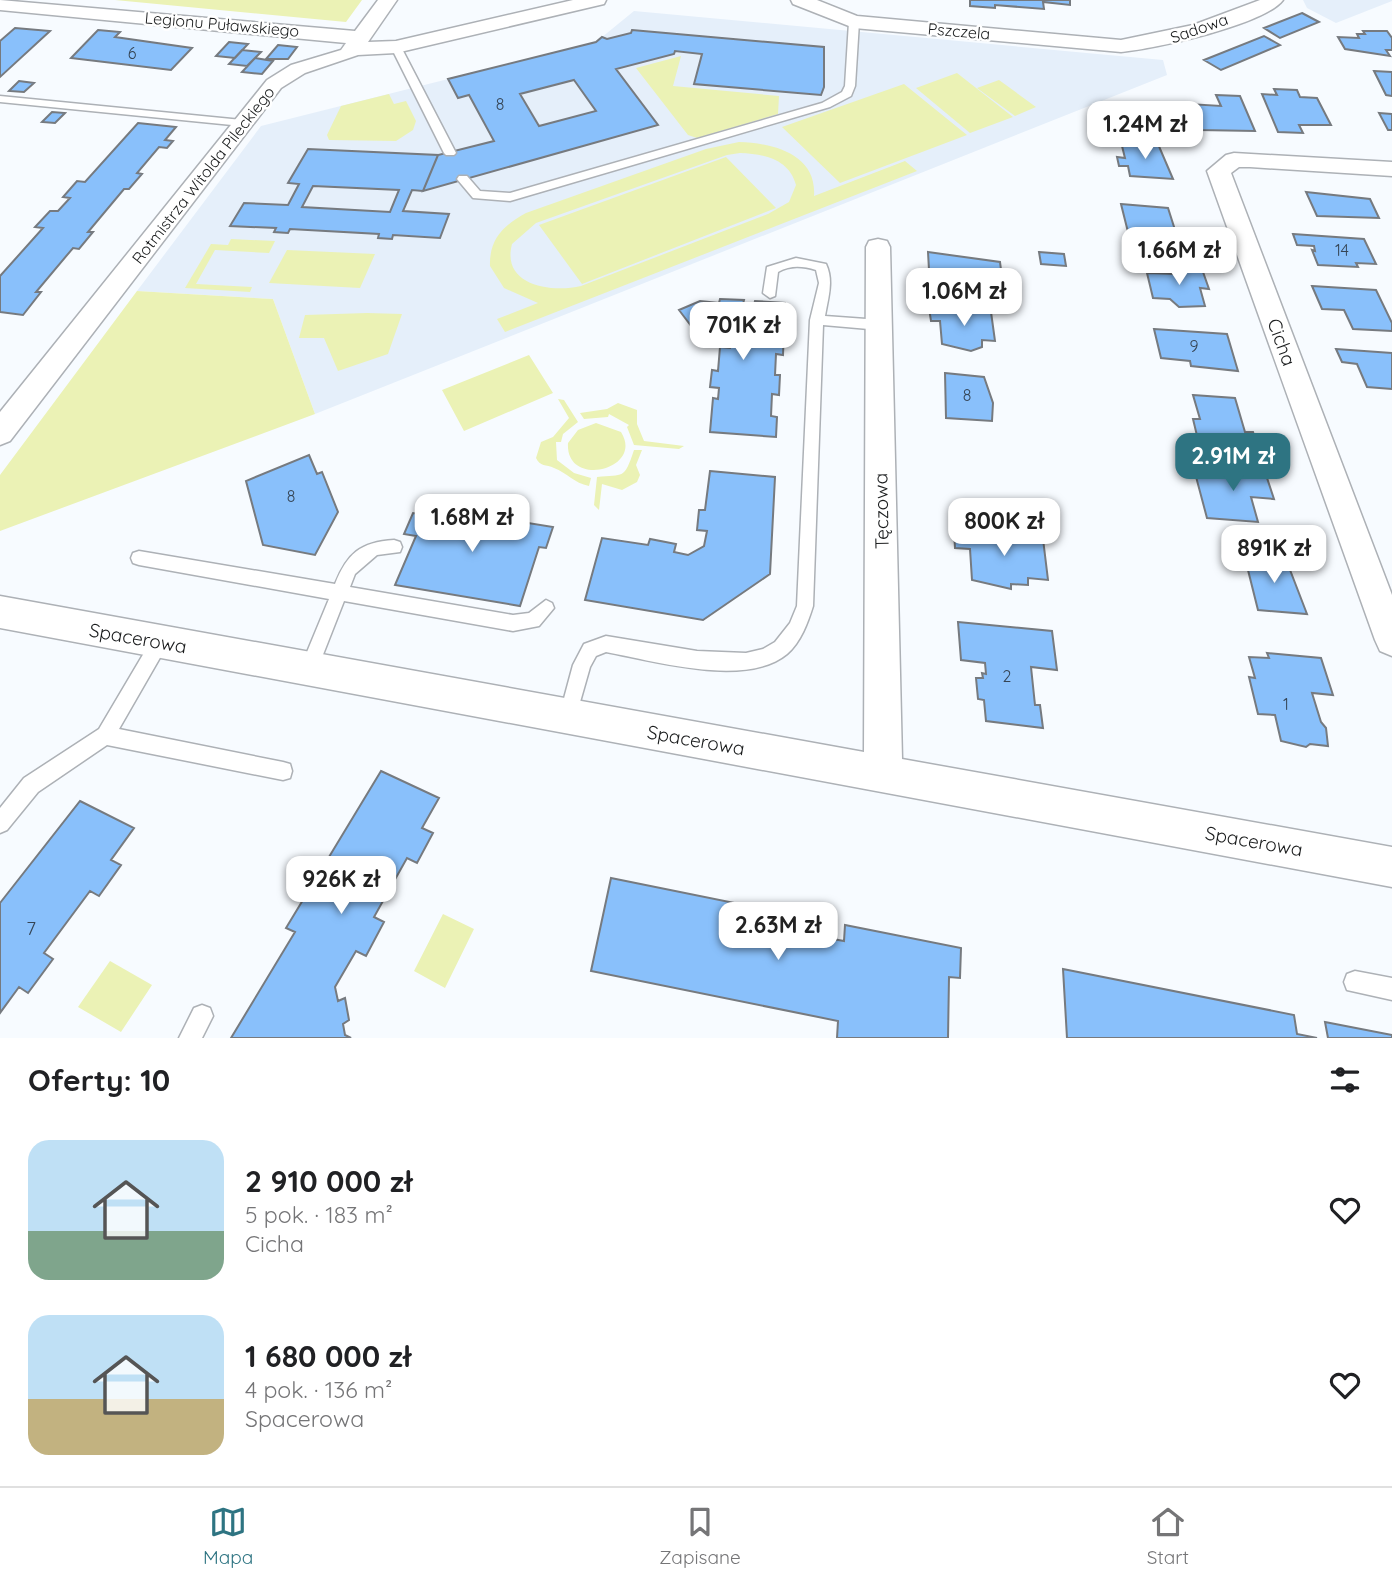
<!DOCTYPE html>
<html lang="pl">
<meta charset="utf-8">
<style>
:root{--surface:#fff;--page:#f6f6f6;--text:#202124;--muted:#757577;--line:#e0e0e0;--accent:#2e7482}
body{margin:0;font-family:Quicksand,sans-serif;background:var(--page);color:var(--text);height:100vh;display:flex;flex-direction:column;font-size:26px;white-space:nowrap}
*{box-sizing:border-box;margin:0}
p{font-size:23px;color:var(--muted)}
.icon{flex:none;width:38px;height:38px;fill:none;stroke:currentColor;stroke-width:2;stroke-linecap:round;stroke-linejoin:round}
.map{position:relative;height:1038px;overflow:hidden}
.side{display:flex;flex-direction:column;background:var(--surface);flex:1}
.side>*{flex:none}
.price{position:absolute;translate:-50% -60px;padding:0 16px;border-radius:14px;background:#fff;color:#222;font-size:23px;line-height:46px;filter:drop-shadow(0 2px 4px #0008)}
.price::after{content:'';position:absolute;left:50%;top:42px;width:21px;height:16px;margin-left:-10px;background:inherit;clip-path:polygon(0 0,100% 0,50% 100%)}
.price.active{background:var(--accent);color:#fff}
ul{padding:0;list-style:none}
li{display:flex;align-items:center;gap:21px;height:175px;padding:0 28px}
li span{display:grid;place-items:center;flex:none;width:196px;height:140px;border-radius:21px;color:#555}
li>.icon{margin-inline-start:auto}
span .icon{width:84px;height:84px;fill:#fffc;stroke-width:1}
li b{font-size:30px}
h2{display:flex;justify-content:space-between;align-items:center;height:84px;padding:0 28px;font-size:30px}
.dock{display:flex;justify-content:space-around;align-items:center;height:98px;border-top:2px solid var(--line);background:var(--surface);font-size:19px;color:var(--muted)}
.dock a{display:grid;justify-items:center;gap:4px}
.dock .active{color:var(--accent)}
.map>svg:first-child{display:block}
</style>
<div class="map">
<svg width="1392" height="1038" viewBox="0 0 1392 1038">
<rect width="100%" height="100%" fill="#f7fbff"/>
<path fill="#e5effa" d="M1303,0h89v1l-56,22 -29,-15z
M634,11l529,49 4,15 -852,339 -42,-115 -136,-8 124,-165 335,-84z"/>
<path fill="#ebf2b5" fill-rule="evenodd" d="M115,0h247l-16,22z
M681,56l-8,30 106,10 -1,18 -81,24 -9,-3 -52,-67z
M957,73l56,44 -43,16 -54,-45z
M999,80l37,27 -21,9 -38,-28z
M904,84l63,51 -127,48 -58,-56z
M389,94l5,10 12,-3 10,20 -3,9 -17,11 -67,-1 -2,-5 14,-29z
M739,142c34,1 78,12 75,54l91,-35 12,10 -412,161 -8,-13 41,-16 -34,-15 -14,-22c-1,-27 14,-41 36,-53l180,-64zM740,153c24,1 49,6 56,32l-7,17 -21,12 -187,72c-29,7 -80,0 -69,-42l24,-21 191,-68z
M726,157l50,51 -194,76 -43,-59z
M231,239l44,2 -6,12 -54,-3 -19,34 56,3 -2,5 -65,-4 26,-44 17,1z
M287,250l88,4 -15,34 -91,-5z
M137,291l136,8 42,115 -315,117v-56z
M367,313l35,1 -14,40 -50,17 -14,-33h-25l6,-23z
M529,355l24,38 -89,38 -22,-41z
M558,399l6,1 14,22 -15,12 -2,8h-5l1,18 17,13 17,5 -2,8c-15,-3 -22,-13 -35,-18 -8,-4 -14,-1 -18,-10l5,-16 12,-5 16,-19z
M618,403l19,7v14l7,17 40,5 -5,3 -45,-4 -7,-18 2,-2 -20,-11 -1,3 -24,2 -4,-6 27,-4z
M596,423l25,9c24,38 -56,57 -53,11l10,-13z
M634,450h8l-6,15 4,10 -3,7 -15,8 -20,-6 -3,26 -5,-5 3,-28c27,-3 27,3 37,-27z
M443,914l31,15 -29,59 -31,-17z
M110,961l42,24 -31,47 -43,-25z"/>
<path fill="#89c0fb" stroke="#767a7f" stroke-width="2" fill-rule="evenodd" d="M970,0h100v5l-27,-3 1,7 -49,-4v3l-25,-2z
M1302,13l17,9 -39,16 -16,-10z
M15,28l35,3 -50,46v-36z
M98,30l22,2 -5,5 77,11 -21,22 -100,-12z
M632,30l192,17v40l-3,8 -127,-11 8,-30 -27,-3 -1,3 -58,15 42,56 -235,66 15,-36 56,-14 -25,-46 -11,3 -10,-19 148,-37 6,-5 5,2 24,-6zM574,80l22,31 -57,15 -19,-32z
M1363,31h24l5,7v12h-6l4,6 -45,-7 -7,-12 21,1 -2,-4h8z
M1264,36l16,9 -59,25 -17,-10z
M229,42l19,2 -13,14 -19,-2z
M278,45l19,2 -9,12h-22z
M242,50l19,2 -14,14 -18,-2z
M255,58l18,3 -11,13 -20,-2z
M1374,71l18,1v24l-6,-1z
M19,81l15,2 -10,9 -15,-1z
M1274,89l23,1 3,7 17,1 14,27h-32l4,8 -25,-1 -16,-38 15,1z
M1216,95l24,1 15,35 -56,-1 -10,-26 32,2z
M52,112l13,1 -10,10 -13,-1z
M1379,113l13,1v16h-4z
M138,123l38,4 -11,13 8,1 -6,7 -8,-1 -22,26 5,1 -13,15h-5l-36,43h5l-14,17 -6,-1 -37,44h5l-18,23 -23,-3v-36l43,-48 -8,-1 15,-16h8l12,-13 -7,-1 14,-16 8,1z
M1121,142l37,2 15,35 -43,-3 -2,-10h-9l-2,-9 8,1z
M308,149l130,6 -15,36 -11,-1 -9,21 46,3 -9,24 -47,-3 -1,4 -14,-1 1,-4 -89,-5 -2,4 -14,-1 2,-4 -46,-2 14,-23 44,2 11,-21 -11,-1zM313,186l86,4 -9,22 -88,-5z
M1306,192l64,7 9,19 -62,-2z
M1121,204l47,4 14,44 -50,-4z
M1293,234l71,5 12,25 -20,-1 2,4 -40,-2 -6,-15 3,1 -1,-5 -17,-1z
M928,252l72,10 4,31 -54,-5 -1,-11 5,1 -1,-6 -24,-2z
M1039,252l25,2 2,12 -25,-2z
M1173,270l30,2 6,17 -9,-1 5,18 -26,1 -9,-8 -17,-1 -6,-25 28,1z
M1312,286l64,4 16,33v8l-39,-2 -9,-19 -22,-1z
M720,299l24,1 -1,4 11,1 1,-4 30,2 -2,52 -7,-1 -1,21h5l-1,20 -7,-1 -1,22 6,1 -1,20 -66,-5 3,-34 5,1 1,-11 -9,-1 2,-17 6,1 2,-24 10,1 1,-9 -16,-1 -11,5 -25,-33 21,-9 19,2z
M929,308l62,4 4,29 -13,-1v7l-11,4 -29,-7 -2,-23h-9z
M1154,329l73,5 11,37 -47,-5 -1,-5 -29,-3z
M1336,349l56,4v36l-25,-2 -10,-23 -15,-2z
M945,373l39,4 9,26 -1,18 -46,-3z
M1193,395l42,3 10,34h8l5,17 -59,-5 -6,-25h7z
M309,455l8,19 5,-2 16,40 -23,43 -52,-10 -17,-64z
M1215,467l50,5 9,27 -23,-2 7,25 -51,-4 -12,-45 22,2z
M710,471l65,6 -5,97 -67,46 -118,-20 17,-62 46,7 2,-6 26,5 -2,8 14,3 16,-9 3,-15 -10,-1 2,-20h6z
M422,506l40,7 2,-5 42,6 -2,5 49,8 -7,21 -7,-1 -19,59 -125,-21 21,-49 -12,-2 9,-21 6,1z
M954,530l89,9 5,41 -20,-2v7l-17,-1v5l-39,-9 -2,-31 -15,-1z
M1244,554l41,3 22,57 -49,-4z
M958,622l94,9 5,39 -26,-3 4,38h5l3,23 -57,-7 -2,-21 -6,-1 -2,-21h7l-1,-5 4,1 -1,-11 -24,-3z
M1267,653l54,5 12,37 -21,-2 9,29 5,6 2,18 -18,-2 -4,3 -25,-6 -6,-26 -17,-1 -9,-37 6,1 -6,-21 20,1z
M381,771l58,27 -17,30 11,5 -16,30 -10,-5 -33,59 10,5 -18,34 -10,-5 -21,36 3,14 7,-3 4,22 -6,4 2,11 6,3h-120l64,-106 -9,-4z
M80,801l54,27 -23,32 10,5 -22,31 -9,-5 -46,62 9,6 -25,34 -9,-6 -19,26v-110z
M611,878l207,42 -2,16 28,5 1,-16 116,23 -1,30 -11,-1 -1,61h-111l1,-17 -247,-50z
M1063,969l231,46 3,19 20,4h-250z
M1325,1022l67,13v3h-64z"/>
<g fill="none" stroke-linecap="round" stroke-linejoin="round">
<g stroke="#adb1b6" stroke-width="3">
<path id="lane" d="M854,19l5,3 -4,64 -4,10 -21,11 -320,94 -37,-3 -16,-19 2,-3h8l13,15 30,2 312,-90 20,-11 3,-6 4,-64z
M392,45l9,2 55,106 -2,2h-8l-2,-2 -53,-106z
M0,96l242,24 5,3 -5,3 -242,-24z
M796,258l30,6c8,17 2,34 -1,52l55,4 7,5 -7,5 -57,-5 -10,281c-5,16 -12,36 -26,48 -41,34 -133,7 -181,-2l-10,4 -6,11 -16,56 -6,3 -6,-3 -3,-6 14,-52 11,-21 22,-8 91,15 49,2 17,-4 12,-7 15,-19 7,-17 13,-286 9,-37 -3,-13c-14,-4 -25,-5 -38,2l-3,24 -5,2 -7,-5 4,-26z
M394,540l6,2 2,5 -2,5 -23,3 -22,19 -5,13 163,28 16,-2 17,-13 6,3 2,5 -15,18 -26,5 -169,-30 -29,74 -6,2 -6,-2 -3,-6 29,-70 -190,-34 -6,-2 -2,-5 2,-5 6,-2 196,33c12,-30 25,-42 59,-44z
M160,634l6,2 3,6 -50,87 164,33 7,2 2,7 -2,7 -7,2 -176,-35 -69,47 -31,38 -7,3v-25l24,-30 75,-49 55,-93z
M1355,971l37,7v22l-45,-10 -3,-8 3,-8z
M202,1005l8,3 3,8 -11,22h-23l15,-30z"/>
</g>
<g stroke="#adb1b6" stroke-width="3">
<path id="street" d="M0,0l355,31 23,-31h19l-29,42 28,-1 177,-41h33l-2,4 -208,49 -38,2 -53,18 -24,15 -271,353 -10,4v-33l267,-332 24,-15 50,-15 5,-7 -346,-33z
M791,0h26l40,16 264,24 72,-15 67,-25h23c-19,25 -129,49 -162,52l-267,-24 -61,-24z
M1234,153l158,9v14l-142,-9h-11l-8,6 161,422v61l-12,-5 -5,-11 -168,-469 19,-16z
M878,239l9,2 3,6 12,512 490,88v40l-1392,-259v-32l864,156 2,-505 3,-6z"/>
</g>
<use href="#lane" fill="#fff" fill-rule="evenodd"/>
<use href="#street" fill="#fff" fill-rule="evenodd"/>
</g>
<g text-anchor="middle" dominant-baseline="central" stroke-width="5" stroke-linejoin="round" paint-order="stroke">
<g font-size="16" fill="#191b1c" stroke="#fff">
<text transform="translate(222 24) rotate(5)">Legionu Puławskiego</text>
<text transform="translate(1199 28) rotate(-19)">Sadowa</text>
<text transform="translate(959 31) rotate(5)">Pszczela</text>
<text transform="translate(203 175) rotate(-52)">Rotmistrza Witolda Pileckiego</text>
</g>
<g font-size="16" fill="#354454">
<text x="132" y="53">6</text>
<text x="500" y="104">8</text>
<text x="1342" y="250">14</text>
<text x="1194" y="346">9</text>
<text x="967" y="395">8</text>
<text x="291" y="496">8</text>
<text x="1007" y="676">2</text>
<text x="1286" y="704">1</text>
</g>
<g font-size="19" fill="#191b1c" stroke="#fff">
<text transform="translate(1282 342) rotate(70)">Cicha</text>
<text transform="translate(881 511) rotate(-91)">Tęczowa</text>
<text transform="translate(138 638) rotate(10)">Spacerowa</text>
<text transform="translate(696 740) rotate(10)">Spacerowa</text>
<text transform="translate(1254 841) rotate(10)">Spacerowa</text>
</g>
<g font-size="19" fill="#354454">
<text x="31" y="928">7</text>
</g>
</g>
</svg>
<b class="price" style="left:1145px;top:161px">1.24M zł</b>
<b class="price" style="left:1179px;top:287px">1.66M zł</b>
<b class="price" style="left:964px;top:328px">1.06M zł</b>
<b class="price" style="left:743px;top:362px">701K zł</b>
<b class="price active" style="left:1233px;top:493px">2.91M zł</b>
<b class="price" style="left:472px;top:554px">1.68M zł</b>
<b class="price" style="left:1004px;top:558px">800K zł</b>
<b class="price" style="left:1274px;top:585px">891K zł</b>
<b class="price" style="left:341px;top:916px">926K zł</b>
<b class="price" style="left:778px;top:962px">2.63M zł</b>
</div>
<section class="side">
<h2>Oferty: 10<svg class="icon" aria-label="filters" viewBox="0 0 24 24"><path d="M4 7h16M4 17h16"/><circle cx="9" cy="7" r="2"/><circle cx="15" cy="17" r="2"/></svg></h2>
<ul>
<li><span style="background:linear-gradient(#bfe0f5 65%,#7fa58c 0)"><svg class="icon" aria-label="home" viewBox="0 0 24 24"><path d="M3 11l9-7 9 7M6 9v11h12V9"/></svg></span><div><b>2 910 000 zł</b><p>5 pok. · 183 m²</p><p>Cicha</p></div><svg class="icon" aria-label="heart" viewBox="0 0 24 24"><path d="M12 20l-8-8c-3-5 5-10 8-4 3-6 11-1 8 4z"/></svg></li>
<li><span style="background:linear-gradient(#bfe0f5 60%,#c2b280 0)"><svg class="icon" aria-label="home" viewBox="0 0 24 24"><path d="M3 11l9-7 9 7M6 9v11h12V9"/></svg></span><div><b>1 680 000 zł</b><p>4 pok. · 136 m²</p><p>Spacerowa</p></div><svg class="icon" aria-label="heart" viewBox="0 0 24 24"><path d="M12 20l-8-8c-3-5 5-10 8-4 3-6 11-1 8 4z"/></svg></li>
</ul>
</section>
<nav class="dock">
<a class="active"><svg class="icon" aria-label="map" viewBox="0 0 24 24"><path d="M3 6l6-2 6 2 6-2v14l-6 2-6-2-6 2zM9 4v14M15 6v14"/></svg>Mapa</a>
<a><svg class="icon" aria-label="saved" viewBox="0 0 24 24"><path d="M7 4h10v16l-5-4-5 4z"/></svg>Zapisane</a>
<a><svg class="icon" aria-label="home" viewBox="0 0 24 24"><path d="M3 11l9-7 9 7M6 9v11h12V9"/></svg>Start</a>
</nav>
